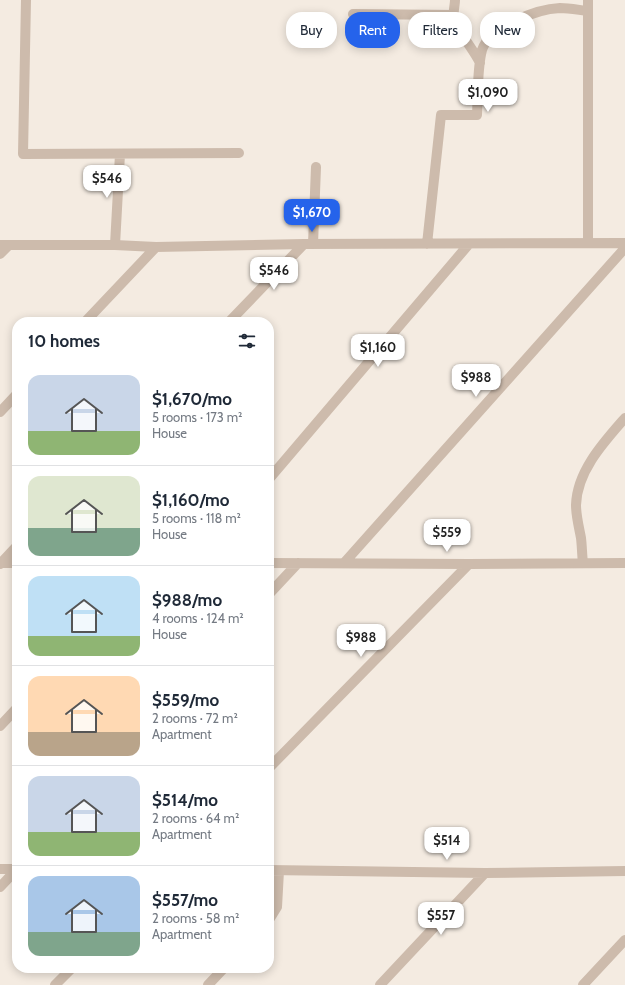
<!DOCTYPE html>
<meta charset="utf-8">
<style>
:root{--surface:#fff;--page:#f6f6f7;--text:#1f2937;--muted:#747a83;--line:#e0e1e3;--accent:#2563eb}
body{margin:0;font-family:Cabin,sans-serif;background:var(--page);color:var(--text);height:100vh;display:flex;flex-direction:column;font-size:15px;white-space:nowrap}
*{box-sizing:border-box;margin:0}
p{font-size:13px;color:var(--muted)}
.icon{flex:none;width:22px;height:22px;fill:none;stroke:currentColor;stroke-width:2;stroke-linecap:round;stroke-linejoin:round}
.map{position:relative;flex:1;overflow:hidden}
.side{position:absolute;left:12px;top:317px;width:262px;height:656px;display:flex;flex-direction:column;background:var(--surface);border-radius:16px;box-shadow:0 2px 10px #0003}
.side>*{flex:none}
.guide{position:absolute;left:286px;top:12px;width:279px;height:36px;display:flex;gap:8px}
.price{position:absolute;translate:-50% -34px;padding:0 9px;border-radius:8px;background:#fff;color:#222;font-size:13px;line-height:26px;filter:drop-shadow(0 1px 2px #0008)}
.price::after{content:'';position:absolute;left:50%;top:24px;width:12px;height:9px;margin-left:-6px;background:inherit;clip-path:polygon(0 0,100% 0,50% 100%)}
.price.on{background:var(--accent);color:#fff}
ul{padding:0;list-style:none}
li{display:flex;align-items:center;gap:12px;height:100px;padding:0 16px}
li+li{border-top:1px solid var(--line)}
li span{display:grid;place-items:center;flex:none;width:112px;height:80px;border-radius:12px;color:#555}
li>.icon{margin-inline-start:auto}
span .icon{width:48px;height:48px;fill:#fffc;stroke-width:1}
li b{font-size:17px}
h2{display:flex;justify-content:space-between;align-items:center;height:48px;padding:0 16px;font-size:17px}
.pill{padding:0 14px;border-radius:16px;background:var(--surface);box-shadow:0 2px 10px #0003;font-size:14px;line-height:36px}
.pill.on{background:var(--accent);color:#fff}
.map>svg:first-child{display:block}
</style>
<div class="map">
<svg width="625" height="985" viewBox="0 0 625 985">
<rect width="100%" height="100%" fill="#f4ebe1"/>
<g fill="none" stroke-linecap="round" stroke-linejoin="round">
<path stroke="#cdbbac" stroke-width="10" d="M26,0l-3,154 216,-1
M455,0c0,5 -2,11 -1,16 3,16 19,32 26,47
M588,0v243
M353,14l101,1
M313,244l3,-77
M427,244l14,-129h36c1,-19 0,-46 5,-65 7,-23 55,-41 78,-42 9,0 19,2 28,3
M0,245h115l41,2 148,-3 321,-1
M115,245l5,-91
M0,254l9,-9
M85,322l71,-75
M229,322l75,-78
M0,412l17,-18
M269,479l200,-235
M0,563h17
M269,563l200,1 156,-1
M344,563l281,-315
M583,563c-1,-8 -1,-17 -2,-25 -2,-11 -5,-22 -5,-33 1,-34 28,-63 49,-87
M0,564l17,-18
M269,594l29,-31
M0,726l17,-18
M269,768l200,-204
M0,869h17
M269,870l216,3 140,-2
M0,887l17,-18
M269,920l8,-13 2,-36
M55,985l17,-17
M208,985l16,-17
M380,985l105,-112
M583,985l42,-45"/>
</g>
</svg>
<b class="price" style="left:488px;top:113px">$1,090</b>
<b class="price" style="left:107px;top:199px">$546</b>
<b class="price on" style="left:312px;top:233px">$1,670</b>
<b class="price" style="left:274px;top:291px">$546</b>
<b class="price" style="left:378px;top:368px">$1,160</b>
<b class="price" style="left:476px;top:398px">$988</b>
<b class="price" style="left:447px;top:553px">$559</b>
<b class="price" style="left:361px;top:658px">$988</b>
<b class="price" style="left:447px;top:861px">$514</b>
<b class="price" style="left:441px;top:936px">$557</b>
<div class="guide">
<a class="pill">Buy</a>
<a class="pill on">Rent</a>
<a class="pill">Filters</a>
<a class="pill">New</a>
</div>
<section class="side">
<h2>10 homes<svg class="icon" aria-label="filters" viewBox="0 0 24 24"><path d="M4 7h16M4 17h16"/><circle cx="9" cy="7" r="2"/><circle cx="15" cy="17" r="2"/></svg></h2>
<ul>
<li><span style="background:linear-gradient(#c9d6e8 70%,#8fb573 0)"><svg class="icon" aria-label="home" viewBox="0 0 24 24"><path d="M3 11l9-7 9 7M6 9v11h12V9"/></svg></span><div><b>$1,670/mo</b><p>5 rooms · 173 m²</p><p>House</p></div></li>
<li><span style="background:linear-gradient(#dfe7d0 65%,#7fa58c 0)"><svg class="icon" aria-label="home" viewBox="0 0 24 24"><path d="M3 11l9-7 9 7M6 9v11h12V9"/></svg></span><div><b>$1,160/mo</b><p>5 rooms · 118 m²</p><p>House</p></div></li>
<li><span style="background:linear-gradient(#bfe0f5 75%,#8fb573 0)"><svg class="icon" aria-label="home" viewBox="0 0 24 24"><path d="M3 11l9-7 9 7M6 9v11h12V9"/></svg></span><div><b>$988/mo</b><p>4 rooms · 124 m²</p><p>House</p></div></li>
<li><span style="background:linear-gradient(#ffd9b3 70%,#b9a48a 0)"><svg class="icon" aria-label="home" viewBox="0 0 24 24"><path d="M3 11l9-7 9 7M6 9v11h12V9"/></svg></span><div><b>$559/mo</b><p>2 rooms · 72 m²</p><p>Apartment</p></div></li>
<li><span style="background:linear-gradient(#c9d6e8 70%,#8fb573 0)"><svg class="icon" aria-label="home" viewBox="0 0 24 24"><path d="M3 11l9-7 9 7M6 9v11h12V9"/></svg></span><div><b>$514/mo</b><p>2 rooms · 64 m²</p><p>Apartment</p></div></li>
<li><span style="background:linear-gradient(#a9c7e8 70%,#7fa58c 0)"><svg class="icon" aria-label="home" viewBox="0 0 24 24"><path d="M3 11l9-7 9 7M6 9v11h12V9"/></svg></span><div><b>$557/mo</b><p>2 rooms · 58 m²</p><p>Apartment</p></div></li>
</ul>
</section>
</div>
